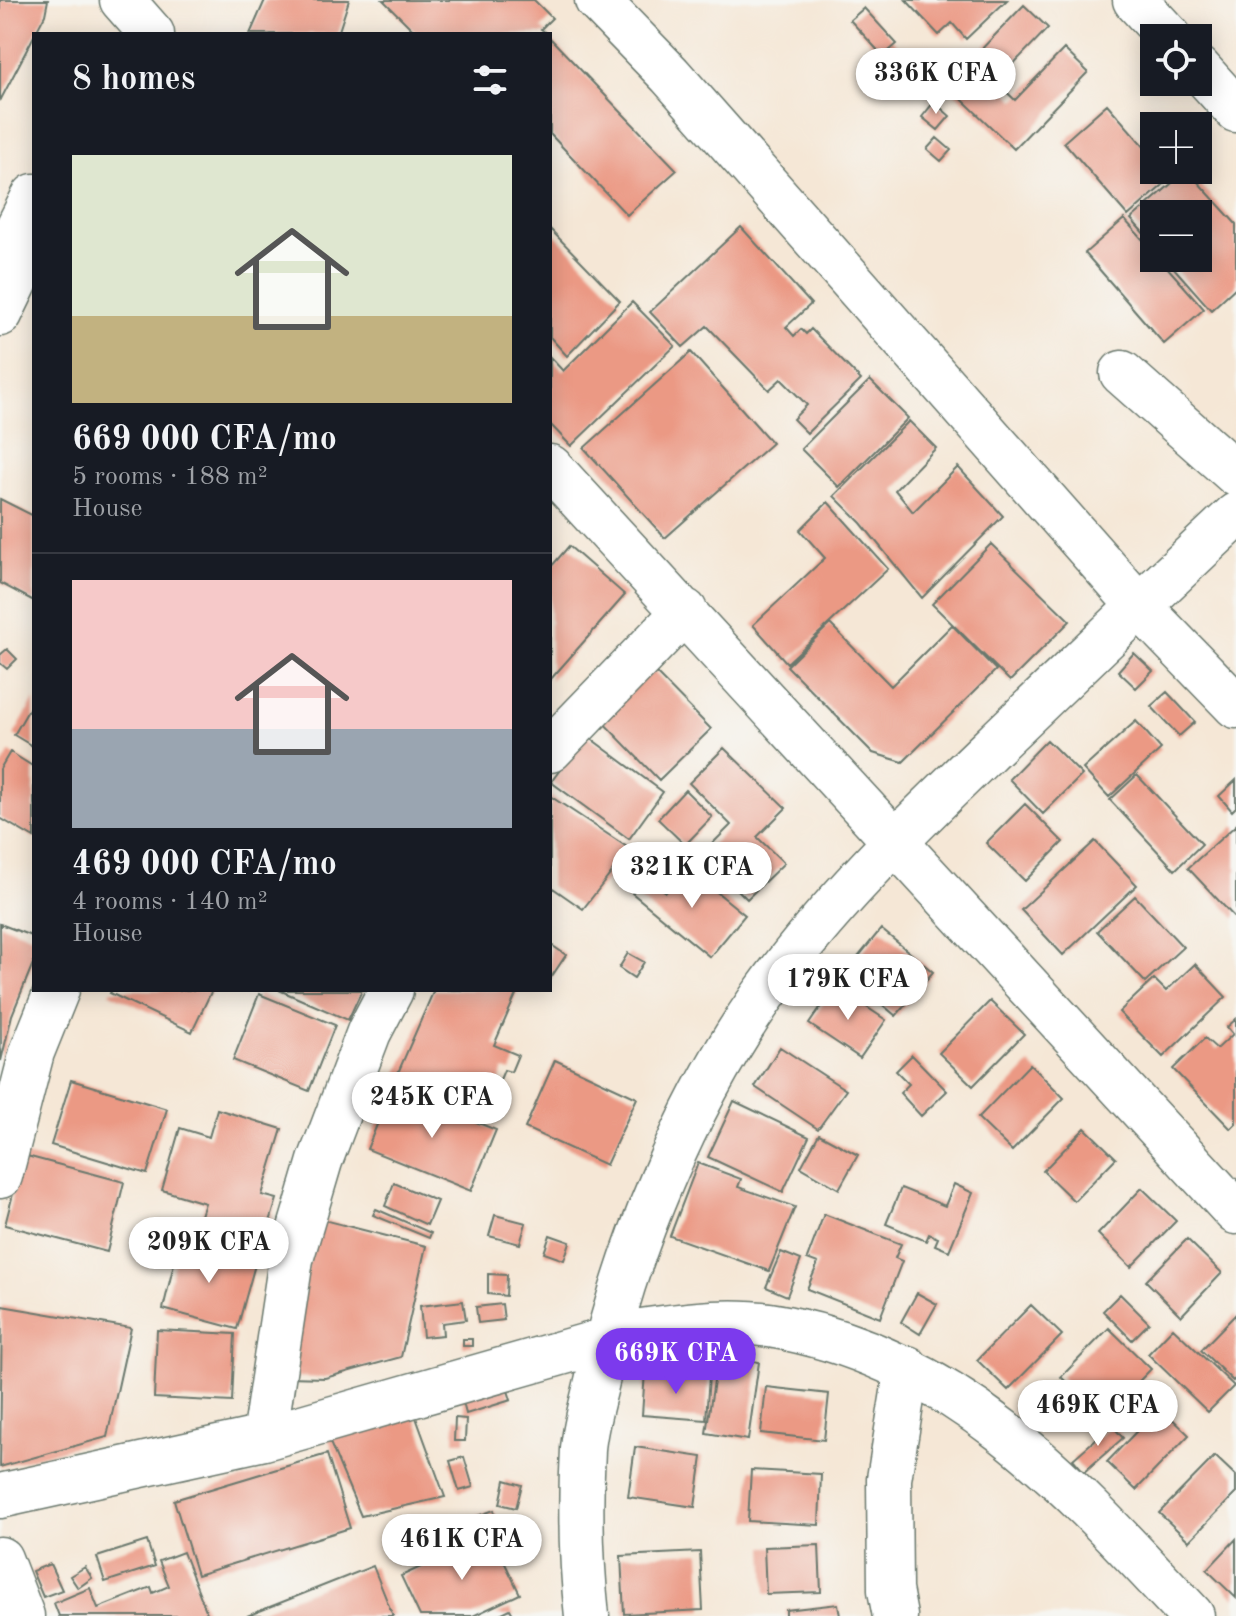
<!DOCTYPE html>
<meta charset="utf-8">
<style>
:root{--surface:#171b24;--page:#242831;--text:#f1f3f6;--muted:#9ea1a6;--line:#363941;--accent:#7c3aed}
body{margin:0;font-family:"Old Standard TT",serif;background:var(--page);color:var(--text);height:100vh;display:flex;flex-direction:column;font-size:30px;white-space:nowrap}
*{box-sizing:border-box;margin:0}
p{font-size:26px;color:var(--muted)}
.icon{flex:none;width:44px;height:44px;fill:none;stroke:currentColor;stroke-width:2;stroke-linecap:round;stroke-linejoin:round}
.map{position:relative;flex:1;overflow:hidden}
.drawer{position:absolute;left:32px;top:32px;width:520px;height:960px;display:flex;flex-direction:column;background:var(--surface);border-radius:0px;box-shadow:0 4px 20px #0003}
.drawer>*{flex:none}
.buttons{position:absolute;left:1140px;top:24px;display:grid;gap:16px}
.buttons a{display:grid;place-items:center;width:72px;height:72px;border-radius:0px;background:var(--surface);box-shadow:0 4px 20px #0003;font-size:40px}
.price{position:absolute;translate:-50% -68px;padding:0 18px;border-radius:28px;background:#fff;color:#222;font-size:26px;line-height:52px;filter:drop-shadow(0 2px 4px #0008)}
.price::after{content:'';position:absolute;left:50%;top:48px;width:24px;height:18px;margin-left:-12px;background:inherit;clip-path:polygon(0 0,100% 0,50% 100%)}
.price.on{background:var(--accent);color:#fff}
ul{padding:0;list-style:none}
li{display:grid;align-content:center;gap:16px;height:424px;padding:0 40px}
li+li{border-top:2px solid var(--line)}
li span{display:grid;place-items:center;height:248px;border-radius:0px;color:#555}
li>.icon{margin-inline-start:auto}
span .icon{width:144px;height:144px;fill:#fffc;stroke-width:1}
li b{font-size:34px}
h2{display:flex;justify-content:space-between;align-items:center;height:96px;padding:0 40px;font-size:34px}
.map>svg:first-child{display:block}
</style>
<div class="map">
<svg width="1236" height="1616" viewBox="0 0 1236 1616">
<rect width="100%" height="100%" fill="#f6f6f2"/>
<filter id="ink" filterUnits="userSpaceOnUse"><feTurbulence type="fractalNoise" baseFrequency=".0125" numOctaves="2"/><feDisplacementMap in="SourceGraphic" scale="16" xChannelSelector="R" yChannelSelector="G"/><feConvolveMatrix kernelMatrix="1 2 1 2 8 2 1 2 1" color-interpolation-filters="sRGB"/></filter>
<filter id="wash" filterUnits="userSpaceOnUse"><feTurbulence type="fractalNoise" baseFrequency=".006" numOctaves="4" result="noise"/><feDisplacementMap in="SourceGraphic" scale="32" xChannelSelector="R" yChannelSelector="G"/><feGaussianBlur stdDeviation="1.8" result="paint"/><feColorMatrix in="noise" values="0 0 0 0 0 0 0 0 0 0 0 0 0 0 0 0 0 1.4 0 .05"/><feComposite in="paint" operator="in"/></filter>
<g filter="url(#wash)">
<rect width="100%" height="100%" fill="#f5e7d6"/>
<g id="blocks">
<path fill="#eb9984" d="M0,0h48l-3,15 -45,86z
M265,0h84l-11,34h-88z
M383,0h151l18,18 -11,11 6,5h-130z
M906,0h101l-41,39 -14,-16 -13,12z
M1024,5l24,23 -52,54 19,18 49,-51 24,23 -74,77 -67,-64z
M864,8l33,36 -14,12 -33,-36z
M550,38l127,132 -50,45 -77,-81z
M934,102l16,14 -12,14 -16,-13z
M1107,104l47,54v12h10l7,8 -43,38 -64,-74z
M937,138l14,12 -10,11 -14,-12z
M1187,170l49,54v63l-25,23 -46,-52h33v-44h-44v31l-23,-26z
M1124,219l30,33v6h5l45,51 -40,35 -79,-91z
M741,227l70,77 -25,23 8,9 7,-7 5,5 5,-5 50,51 -54,53 -14,-14 14,-14 -26,-26 -12,11 -62,-64 -24,21 -33,-35z
M550,229l70,72 -53,55 -17,-19z
M632,302l43,44 -104,100 -21,-22v-67l13,14z
M691,352l81,91 -107,95 -81,-90z
M870,380l38,38 -69,69 -38,-38z
M909,421l27,27 -41,42 18,22 45,-45 45,49 -81,82 -61,-75 -27,-27z
M0,499l34,17v85l-34,-18z
M828,502l60,67 -101,94 -34,-38 72,-67 -25,-28z
M991,544l79,77 -60,60 -78,-77z
M569,546l56,49 -75,85v-112z
M830,624l61,62 61,-61 44,45 -93,92 -30,-9 -86,-87z
M7,649l10,10 -10,10 -7,-6v-8z
M1134,653l19,18 -17,17 -18,-17z
M648,665l63,64 -52,51 -63,-65z
M1167,692l28,30 -16,14 -28,-30z
M34,700v47l-20,-12z
M1136,721l25,28 -52,48 -26,-28z
M586,735l77,57 -34,47 -78,-57z
M1047,740l35,35 -39,39 -34,-35z
M724,748l62,60 -29,29 27,26 -37,36 -45,-45 29,-29 -42,-42z
M10,752l24,15v71l-34,-20v-49z
M1137,775l65,69 -27,26 -65,-70z
M1236,780v27l-4,4 -13,-15z
M685,790l27,27 -27,28 -27,-26z
M550,796l80,53 -47,60 -33,-23z
M1025,804l38,38 -38,39 -39,-38z
M1236,825v94l-48,-51z
M1095,841l42,44 -74,70 -42,-45z
M686,867l59,48 -35,42 -78,-64 14,-17 20,16z
M1135,896l48,51 -38,35 -48,-51z
M0,924l34,13v24l-22,54 -11,46z
M881,929l52,43 -37,44 -51,-43z
M550,944l16,11 -16,24z
M628,953l16,9 -10,16 -15,-10z
M1195,964l31,33 -63,60 -44,-45 35,-33 12,12z
M835,986l51,34 -26,38 -51,-34z
M112,990h100l-20,42 -82,-39z
M279,990h83l-14,30z
M434,990h84l-24,55 24,10 -7,17 -7,-2 -18,43 -89,-38z
M259,994l76,31 -26,66 -76,-31z
M990,1001l34,33 -51,52 -34,-33z
M1236,1019v105l-5,5 -58,-60 32,-31 12,11 16,-15 -6,-7z
M780,1047l66,43 -28,39 -63,-42z
M912,1055l35,36 -26,25 -21,-23 9,-9 -13,-13z
M555,1060l82,38 -31,67 -81,-37z
M1030,1064l34,34 -52,53 -34,-33z
M71,1080l96,29 -20,65 -96,-29z
M392,1088l104,42 -25,61 -104,-42z
M734,1101l75,36 -26,55 -75,-35z
M217,1109l65,20 -20,66 15,4 -15,49 -65,-20 8,-25 -43,-13 18,-62 29,9z
M1085,1128l31,30 -42,43 -31,-30z
M819,1134l39,21 -19,34 -38,-22z
M23,1155l101,27 -17,70 -102,-27z
M698,1163l43,16 -3,8 57,20 -26,64 -99,-35z
M394,1183l43,18 -10,24 -42,-19z
M954,1184l19,9 -24,58 -14,-6 3,-7 -9,-4 -3,7 -40,-17 15,-36 44,18z
M1142,1188l34,33 -45,46 -33,-33z
M376,1209l55,24 -2,5 -56,-23z
M824,1214l77,30 -6,14 7,3 -22,57 -73,-29 11,-26 -11,-4z
M495,1215l31,8 -6,21 -31,-8z
M316,1218l110,28 -25,111 -76,21 -37,-1z
M550,1235l20,7 -6,18 -20,-7z
M1187,1239l35,34 -41,43 -35,-35z
M179,1243l77,18 -19,68 -74,-20z
M781,1252l20,8 -14,36 -21,-9z
M488,1274l19,1 -1,21 -18,-2z
M917,1293l20,11 -17,30 -19,-12z
M1120,1294l29,29 -17,17 -29,-29z
M463,1301l3,19 -24,3 1,12 -20,2 -3,-31z
M502,1304l2,16 -26,3 -2,-16z
M1031,1305l31,30 -54,55 -31,-30z
M2,1306l129,22 -24,109 -107,30z
M1236,1314v64l-3,3 -32,-31z
M1109,1328l42,41 -48,49 -42,-41z
M1173,1328l61,58 -26,26 -60,-58z
M157,1330l78,4 -3,68 -78,-4z
M463,1339h9v7h-9z
M718,1355l41,7 -11,78 -42,-7z
M645,1372l64,4 -3,44 -64,-5z
M505,1381l6,19 -45,14 -5,-19z
M766,1387l63,7 -5,46 -63,-7z
M1160,1407l29,28 -53,55 -29,-28z
M414,1412l31,85 -84,19 -33,-78z
M455,1418l11,1 -1,22h-11z
M1112,1425l11,13 -39,34 -11,-13z
M635,1447l67,10 -7,50 -67,-10z
M327,1454l23,74 -153,47 -23,-75z
M1215,1456l21,20v17l-47,48 -30,-28z
M464,1457l9,30 -14,4 -9,-30z
M751,1470l70,4 -2,51 -71,-4z
M505,1480l17,5 -6,23 -16,-4z
M494,1510l4,14 -16,5 -5,-13z
M491,1535l29,59 -47,22h-53l-19,-40z
M1236,1539v59l-29,-28z
M147,1541l8,25 -50,16 -8,-25z
M819,1545l2,47 -55,2 -2,-47z
M183,1552l24,61 -8,3h-140l-5,-13 36,-15 8,20 53,-21 2,6 16,-7 -10,-25z
M700,1552l3,58 -79,4 -3,-58z
M50,1564l12,26 -19,7 -11,-26z
M373,1566l20,50h-146z
M85,1567l7,11 -14,10 -8,-12z
M838,1604l2,12h-54v-6z
M510,1609l4,7h-18z"/>
</g>
</g>
<g filter="url(#ink)">
<use href="#blocks" fill-opacity="0" stroke="#6a786d" stroke-width="2"/>
<g fill="none" stroke-linecap="round" stroke-linejoin="round">
<g stroke="#6a786d" stroke-width="47">
<path id="minor" d="M122,0l30,34
M597,0l73,75 469,531 97,100
M1135,0l35,38
M1198,68l38,42
M0,263l34,-67
M0,314l34,-70
M1122,373l114,101
M550,467l686,745
M550,750l135,-139
M0,1176l32,-124 25,-62
M264,1438l27,-179 29,-98 49,-129 22,-42
M0,1496l264,-58 370,-106c50,-7 102,-15 152,-4 179,37 287,161 406,288
M0,1559l22,57
M587,1616c-6,-55 -7,-112 -4,-167 2,-24 10,-49 15,-72 29,-128 88,-272 164,-380 66,-93 149,-172 231,-251 81,-77 161,-155 243,-231
M895,1616l-5,-26 -1,-111 18,-111"/>
</g>
<use href="#minor" stroke="#fff" stroke-width="44"/>
</g>
</g>
</svg>
<div class="buttons">
<a><svg class="icon" aria-label="locate" viewBox="0 0 24 24"><circle cx="12" cy="12" r="6"/><path d="M12 2v4M12 18v4M2 12h4M18 12h4"/></svg></a>
<a>+</a>
<a>−</a>
</div>
<b class="price" style="left:936px;top:116px">336K CFA</b>
<b class="price" style="left:692px;top:910px">321K CFA</b>
<b class="price" style="left:848px;top:1022px">179K CFA</b>
<b class="price" style="left:432px;top:1140px">245K CFA</b>
<b class="price" style="left:209px;top:1285px">209K CFA</b>
<b class="price on" style="left:676px;top:1396px">669K CFA</b>
<b class="price" style="left:1098px;top:1448px">469K CFA</b>
<b class="price" style="left:462px;top:1582px">461K CFA</b>
<section class="drawer">
<h2>8 homes<svg class="icon" aria-label="filters" viewBox="0 0 24 24"><path d="M4 7h16M4 17h16"/><circle cx="9" cy="7" r="2"/><circle cx="15" cy="17" r="2"/></svg></h2>
<ul>
<li><span style="background:linear-gradient(#dfe7d0 65%,#c2b280 0)"><svg class="icon" aria-label="home" viewBox="0 0 24 24"><path d="M3 11l9-7 9 7M6 9v11h12V9"/></svg></span><div><b>669 000 CFA/mo</b><p>5 rooms · 188 m²</p><p>House</p></div></li>
<li><span style="background:linear-gradient(#f6c9c9 60%,#9aa5b1 0)"><svg class="icon" aria-label="home" viewBox="0 0 24 24"><path d="M3 11l9-7 9 7M6 9v11h12V9"/></svg></span><div><b>469 000 CFA/mo</b><p>4 rooms · 140 m²</p><p>House</p></div></li>
</ul>
</section>
</div>
